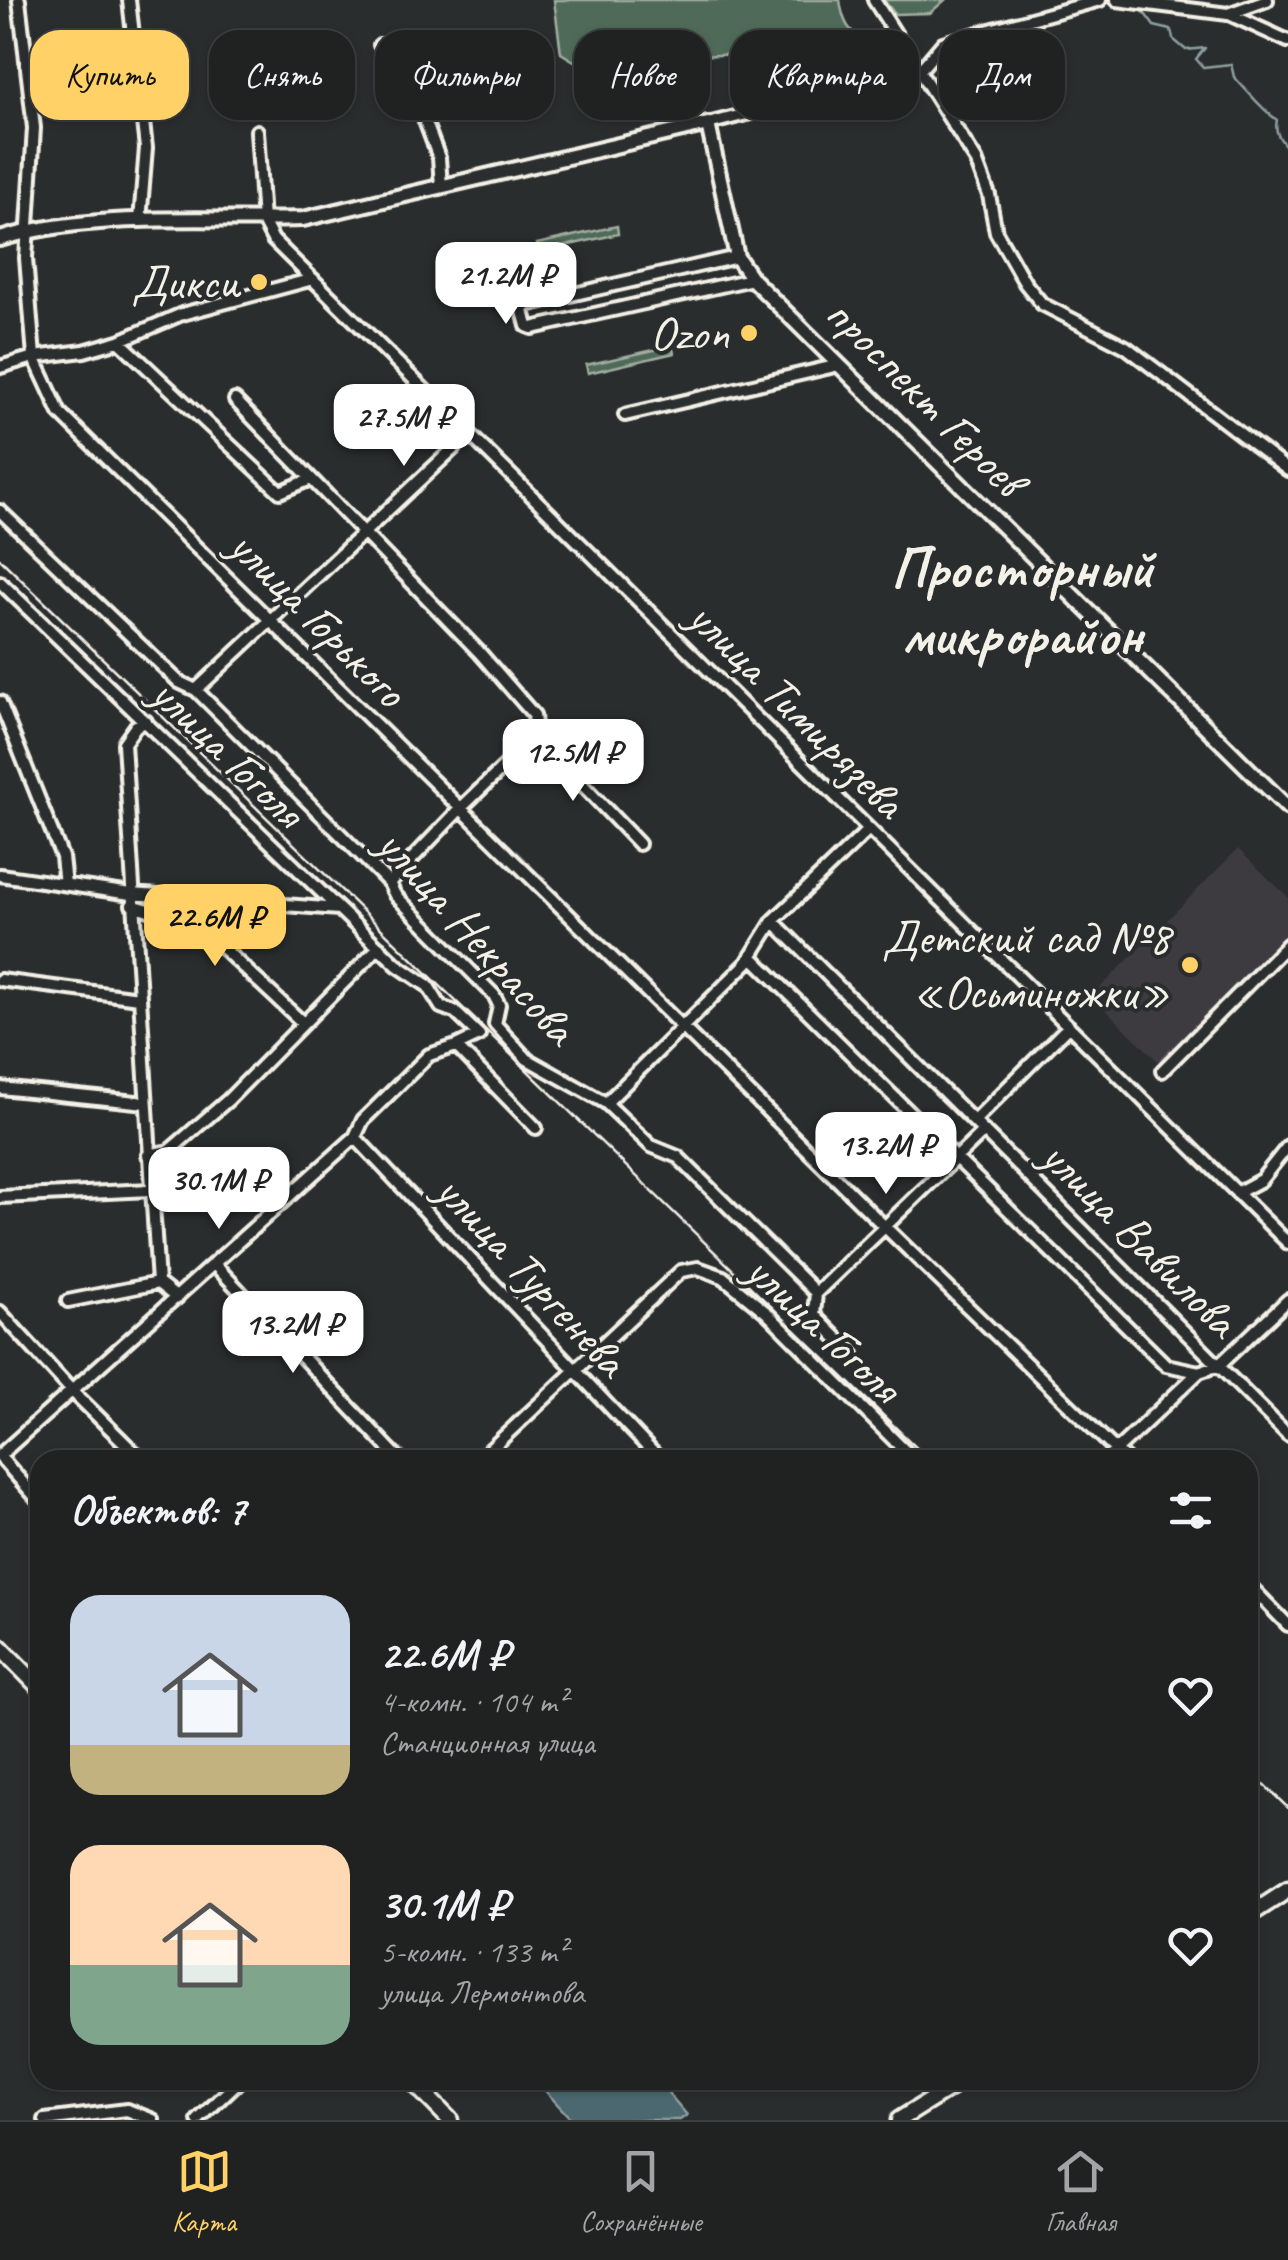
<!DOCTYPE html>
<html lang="ru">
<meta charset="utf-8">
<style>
:root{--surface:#202222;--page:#282a2a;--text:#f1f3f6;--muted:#a2a4a5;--line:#3d3f40;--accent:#ffd166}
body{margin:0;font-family:Caveat,sans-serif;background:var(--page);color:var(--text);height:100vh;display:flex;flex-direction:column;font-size:38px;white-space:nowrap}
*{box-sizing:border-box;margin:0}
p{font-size:32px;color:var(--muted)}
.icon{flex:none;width:55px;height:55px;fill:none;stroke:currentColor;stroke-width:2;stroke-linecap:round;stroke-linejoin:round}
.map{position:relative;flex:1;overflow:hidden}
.drawer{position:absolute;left:30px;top:1450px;width:1228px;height:640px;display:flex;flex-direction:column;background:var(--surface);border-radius:30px;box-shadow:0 2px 8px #0004,0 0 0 2px var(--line)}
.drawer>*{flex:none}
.guide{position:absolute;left:30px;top:30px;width:1230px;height:90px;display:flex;gap:20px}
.price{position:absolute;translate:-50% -85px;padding:0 22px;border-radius:20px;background:#fff;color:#222;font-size:32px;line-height:65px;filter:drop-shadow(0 2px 5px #0008)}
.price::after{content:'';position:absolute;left:50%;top:60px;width:30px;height:22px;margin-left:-15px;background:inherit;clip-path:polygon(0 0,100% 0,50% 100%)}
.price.current{background:var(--accent);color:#111}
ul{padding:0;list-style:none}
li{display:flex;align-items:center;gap:30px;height:250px;padding:0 40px}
li span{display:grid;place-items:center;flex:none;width:280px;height:200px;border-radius:30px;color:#555}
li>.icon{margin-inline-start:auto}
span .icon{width:120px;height:120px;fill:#fffc;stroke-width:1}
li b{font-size:42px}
h2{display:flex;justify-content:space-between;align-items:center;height:120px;padding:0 40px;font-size:42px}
.chip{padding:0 35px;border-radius:30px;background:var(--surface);box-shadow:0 2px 8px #0004,0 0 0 2px var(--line);font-size:35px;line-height:90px}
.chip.current{background:var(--accent);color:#111}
.dock{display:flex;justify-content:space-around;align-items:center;height:140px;border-top:2px solid var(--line);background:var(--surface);font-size:28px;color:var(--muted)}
.dock a{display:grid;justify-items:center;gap:5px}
.dock .current{color:var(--accent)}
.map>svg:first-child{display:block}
</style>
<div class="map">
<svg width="1288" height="2120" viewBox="0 0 1288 2120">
<rect width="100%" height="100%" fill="#2a2d2e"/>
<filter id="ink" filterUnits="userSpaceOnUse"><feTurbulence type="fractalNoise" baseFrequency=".01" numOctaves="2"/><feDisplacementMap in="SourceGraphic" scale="20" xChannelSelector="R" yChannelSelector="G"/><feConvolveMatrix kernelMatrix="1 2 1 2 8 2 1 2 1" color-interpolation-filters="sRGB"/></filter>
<g filter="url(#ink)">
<path fill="#3d3b40" d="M1238,849l50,48v37l-128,129 -68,-67z"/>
<path fill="#4f6a59" stroke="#a2aea0" stroke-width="2.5" d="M554,0h286c3,23 8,31 28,44l-14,8 -31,4 -41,4 -41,-6 -44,2 -108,14 -28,-17z
M884,0h61l-15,13 -35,1z
M617,226l1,8 -79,18 -2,-8z
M672,346l2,7 -86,20 -2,-8z"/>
<path fill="#4c6870" stroke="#8f9fa0" stroke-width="2.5" d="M540,2080h117l30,35 -7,5h-108l-34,-37z"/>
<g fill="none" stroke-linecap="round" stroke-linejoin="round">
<path stroke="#8f9fa0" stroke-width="2.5" d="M1140,7l14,19 17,4 2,9 13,11 19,-2 -9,11 7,8 28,-3 3,13c15,15 25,30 43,43 -3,13 3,19 11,29"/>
<g stroke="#f4f1e8" stroke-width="18">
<path id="minor" d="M19,0l15,128 -8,130 8,99 26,56 825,814 241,233
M129,0l17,148 -6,73
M874,0l102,160 13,35 7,37 29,51 17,21 84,43 162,123
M1117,0l111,14 39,-14
M1229,14l59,27
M380,45l11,3 10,9 38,101 2,28
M708,124l213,-55 22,-26 157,-43
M257,131l6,90 10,19 1015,1003
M737,257l-211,48 -3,6 4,15 5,2 220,-49
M119,341l161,151 31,-13
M0,367l34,-10 50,-6 35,-10 63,-27 131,-35
M235,400l245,253 54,62 2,21
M625,415l214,-50
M0,511l179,171 17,8 193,193 6,12 99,100 5,10 -4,19 32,35 79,44 45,43 27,11 138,136 -2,22 39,39
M0,582l397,383 31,21 13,21 14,5 24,23 -23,11 80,82
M196,690l273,-256
M0,702l62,155 3,27
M146,721l-10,5 -12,17 34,540 19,15
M536,736l103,108
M0,875l131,19 208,15
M389,883l72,-75 75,-72
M132,905l66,20 105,98
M773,921l515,514
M751,956l415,409 33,7
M0,980l139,18
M1162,1071l126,-127
M0,1088l146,15
M606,1103l141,-140 26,-42 96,-92
M974,1121l95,-95
M355,1137l305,323
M148,1155l21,-4 59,-51 151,-153
M1237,1193l24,-13 27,-34
M0,1197l151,-7
M214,1264l186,196
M816,1293l168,-162
M68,1301l90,-18
M0,1312l72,79 70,69
M0,1455l355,-318 8,-17 66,-65 27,-9
M0,1457l40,45
M479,1460l202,-189 17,-3 25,9 44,36 138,138 2,9
M1106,1460l93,-88 20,-7 69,-65
M1248,1584l40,41
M45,2120l82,-10 26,10
M198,2120l42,-40"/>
</g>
<g stroke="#f4f1e8" stroke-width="20">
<path id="tertiary" d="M0,239c94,-28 206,-17 303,-20l405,-95 29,133 15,22 536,529"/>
</g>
<g stroke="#f4f1e8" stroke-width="21">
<path id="secondary" d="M0,1647l40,41
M1248,1916l40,-26
M411,2080l39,40
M899,2120l64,-40"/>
</g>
<use href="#minor" stroke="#2a2d2e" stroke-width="10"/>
<use href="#tertiary" stroke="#2a2d2e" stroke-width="12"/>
<use href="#secondary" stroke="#2a2d2e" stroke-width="14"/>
<path stroke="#f4f1e8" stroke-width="2.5" d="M0,559l929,901
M1248,1769l40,39"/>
</g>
</g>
<g fill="#ffd166" stroke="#2a2d2e" stroke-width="4">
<circle cx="259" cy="282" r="10"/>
<circle cx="749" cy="333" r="10"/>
<circle cx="1190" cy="965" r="10"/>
</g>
<g text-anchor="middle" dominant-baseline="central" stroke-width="8" stroke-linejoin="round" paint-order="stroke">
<g font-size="48" fill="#f4f1e8" stroke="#2a2d2e" text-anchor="end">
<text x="239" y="282">Дикси</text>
<text x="729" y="333">Ozon</text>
<text x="1170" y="937">Детский сад №8<tspan x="1170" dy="55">«Осьминожки»</tspan></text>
</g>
<g font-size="48" fill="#f4f1e8" stroke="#2a2d2e">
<text transform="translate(925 396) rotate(45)">проспект Героев</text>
<text transform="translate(318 618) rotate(45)">улица Горького</text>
<text transform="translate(797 709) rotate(45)">улица Тимирязева</text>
<text transform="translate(228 752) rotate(44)">улица Гоголя</text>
<text transform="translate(477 936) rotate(48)">улица Некрасова</text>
<text transform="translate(1140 1238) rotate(45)">улица Вавилова</text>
<text transform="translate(532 1275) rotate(47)">улица Тургенева</text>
<text transform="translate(824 1328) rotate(43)">улица Гоголя</text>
</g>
<g font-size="58" font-weight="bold" fill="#f4f1e8" stroke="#2a2d2e">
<text x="1022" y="567">Просторный<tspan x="1022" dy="67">микрорайон</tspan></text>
</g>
</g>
</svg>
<b class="price" style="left:506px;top:327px">21.2M ₽</b>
<b class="price" style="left:404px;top:469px">27.5M ₽</b>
<b class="price" style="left:573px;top:804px">12.5M ₽</b>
<b class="price current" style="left:215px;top:969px">22.6M ₽</b>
<b class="price" style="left:886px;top:1197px">13.2M ₽</b>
<b class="price" style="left:219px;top:1232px">30.1M ₽</b>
<b class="price" style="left:293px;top:1376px">13.2M ₽</b>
<div class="guide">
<a class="chip current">Купить</a>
<a class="chip">Снять</a>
<a class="chip">Фильтры</a>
<a class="chip">Новое</a>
<a class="chip">Квартира</a>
<a class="chip">Дом</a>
</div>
<section class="drawer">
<h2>Объектов: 7<svg class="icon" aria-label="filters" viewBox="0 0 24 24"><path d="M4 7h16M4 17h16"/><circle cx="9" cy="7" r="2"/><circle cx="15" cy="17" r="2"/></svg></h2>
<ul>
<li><span style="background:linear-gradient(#c9d6e8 75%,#c2b280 0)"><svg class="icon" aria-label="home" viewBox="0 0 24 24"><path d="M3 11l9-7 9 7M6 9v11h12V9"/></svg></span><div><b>22.6M ₽</b><p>4-комн. · 104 m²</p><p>Станционная улица</p></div><svg class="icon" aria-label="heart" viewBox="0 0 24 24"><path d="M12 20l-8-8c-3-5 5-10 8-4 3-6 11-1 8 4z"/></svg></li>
<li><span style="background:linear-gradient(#ffd9b3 60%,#7fa58c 0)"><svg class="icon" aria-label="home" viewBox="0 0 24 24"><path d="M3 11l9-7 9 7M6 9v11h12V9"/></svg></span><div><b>30.1M ₽</b><p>5-комн. · 133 m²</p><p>улица Лермонтова</p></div><svg class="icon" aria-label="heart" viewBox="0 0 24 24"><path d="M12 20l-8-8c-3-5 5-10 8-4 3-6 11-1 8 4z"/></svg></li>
</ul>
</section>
</div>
<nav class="dock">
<a class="current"><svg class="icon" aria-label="map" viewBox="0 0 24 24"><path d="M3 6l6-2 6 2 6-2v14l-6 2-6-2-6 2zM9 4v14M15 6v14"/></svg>Карта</a>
<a><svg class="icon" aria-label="saved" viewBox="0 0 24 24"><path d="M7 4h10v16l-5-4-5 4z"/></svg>Сохранённые</a>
<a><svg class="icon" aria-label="home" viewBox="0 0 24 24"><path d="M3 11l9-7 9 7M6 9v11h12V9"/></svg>Главная</a>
</nav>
